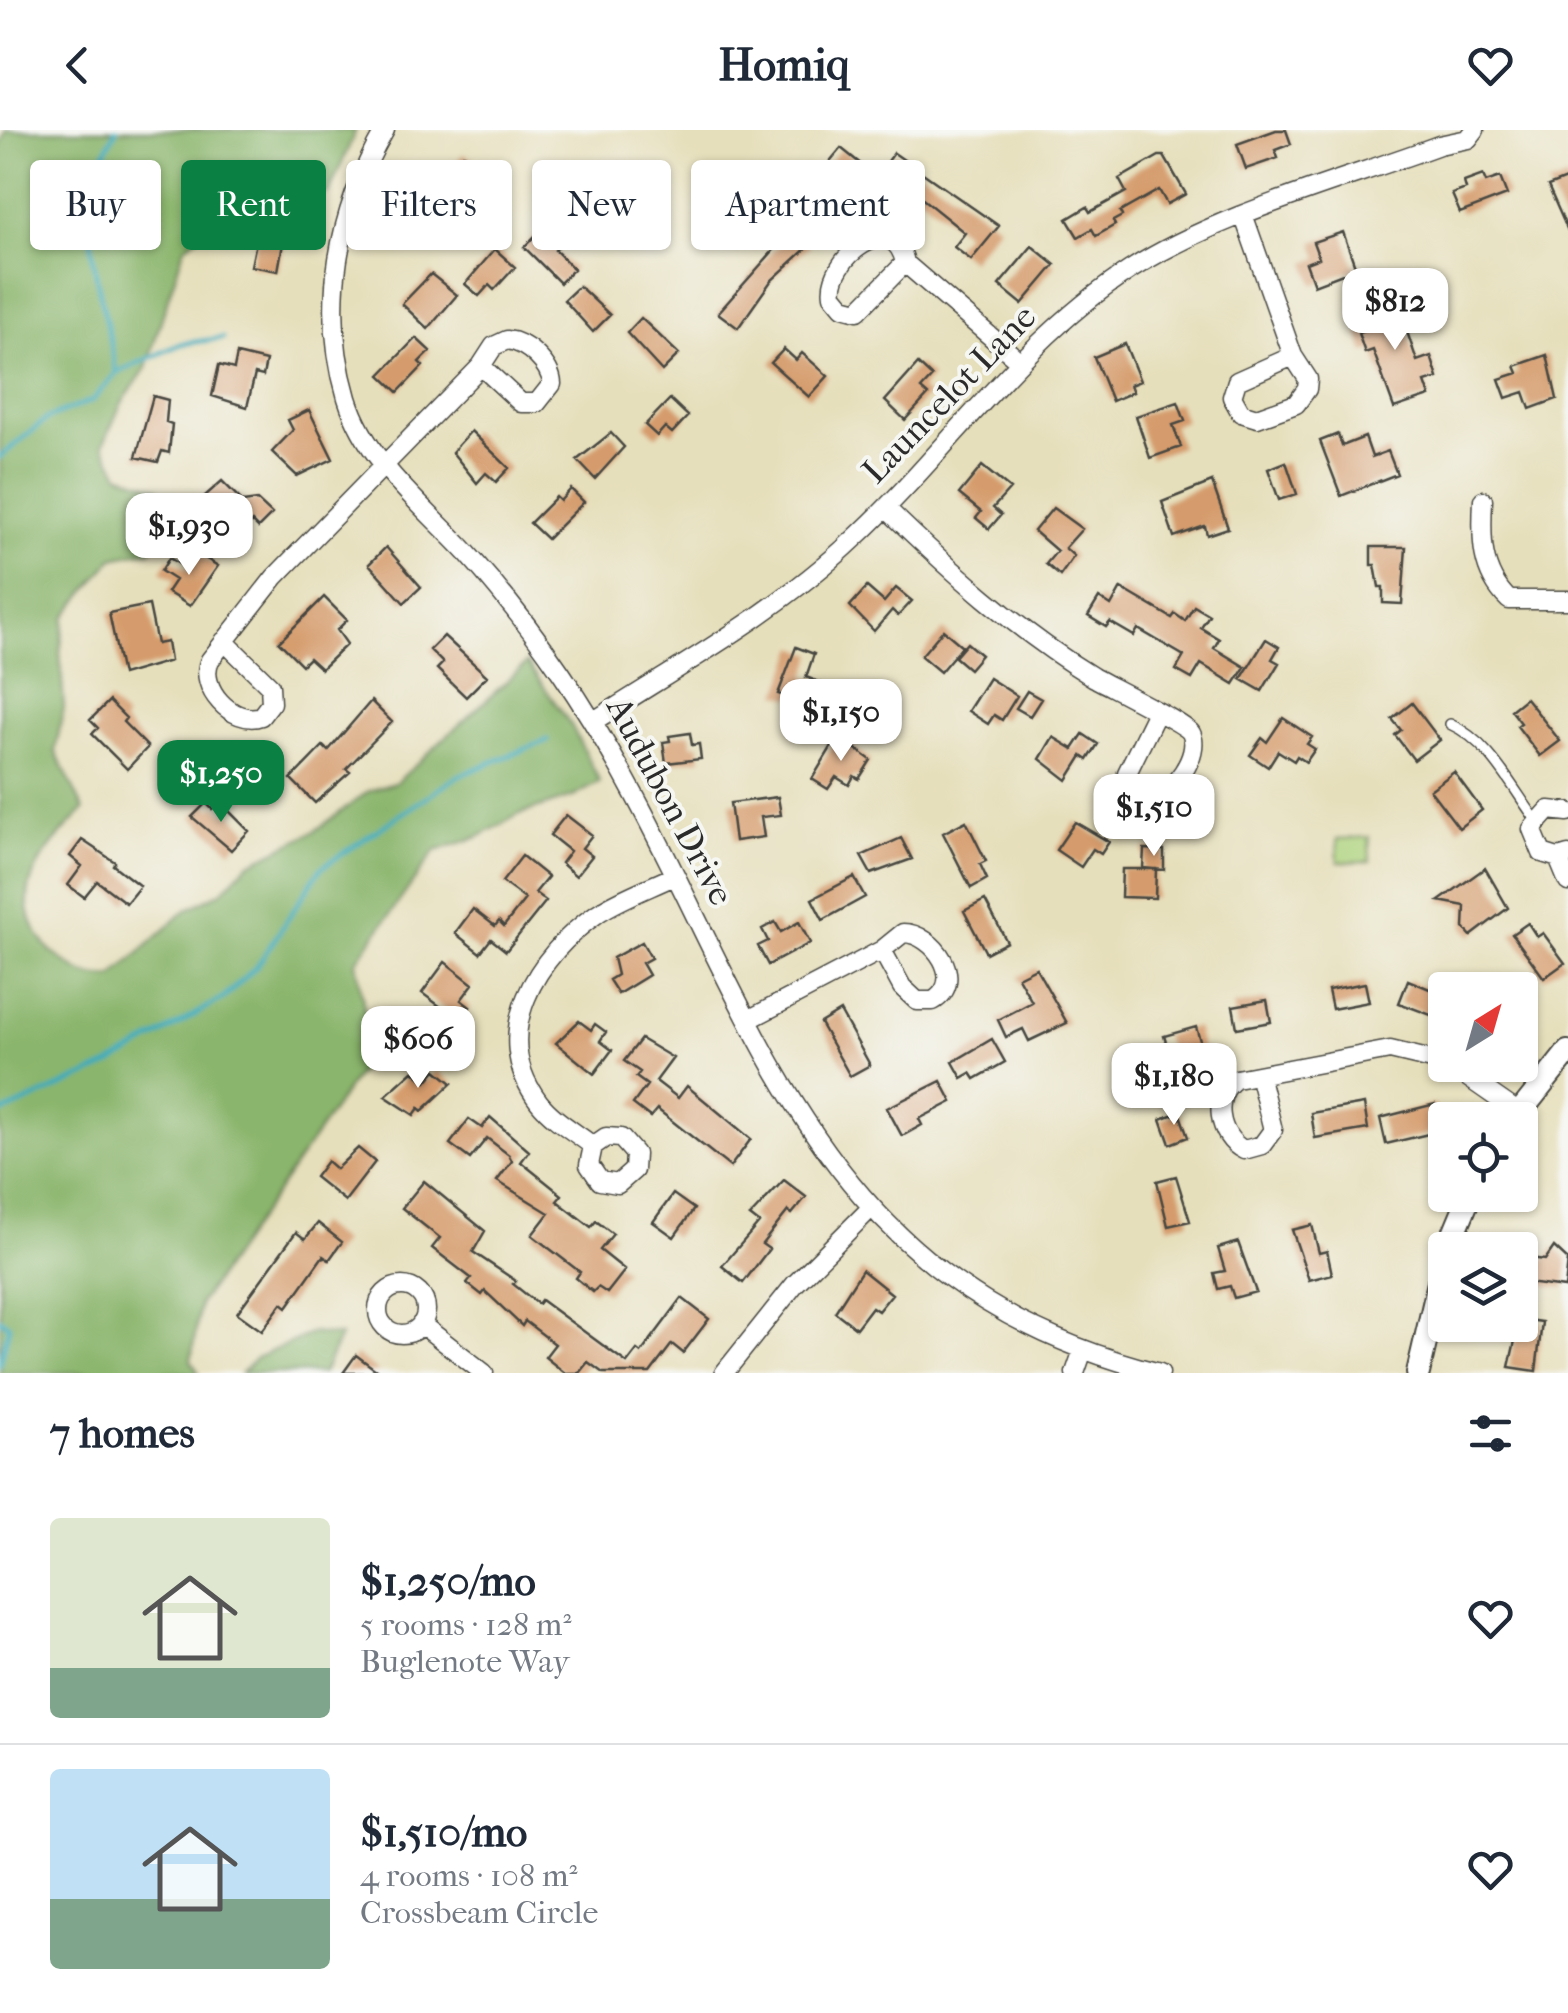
<!DOCTYPE html>
<meta charset="utf-8">
<style>
:root{--surface:#fff;--page:#f6f6f7;--text:#1f2937;--muted:#747a83;--line:#e0e1e3;--accent:#0b8043}
body{margin:0;font-family:"IM FELL French Canon",serif;background:var(--page);color:var(--text);height:100vh;display:flex;flex-direction:column;font-size:38px;white-space:nowrap}
*{box-sizing:border-box;margin:0}
p{font-size:32px;color:var(--muted)}
.icon{flex:none;width:55px;height:55px;fill:none;stroke:currentColor;stroke-width:2;stroke-linecap:round;stroke-linejoin:round}
.map{position:relative;height:1243px;overflow:hidden}
.details{display:flex;flex-direction:column;background:var(--surface);flex:1}
.details>*{flex:none}
.banner{position:absolute;left:30px;top:30px;width:1000px;height:90px;display:flex;gap:20px}
.needle{width:65px;rotate:37deg}
.tools{position:absolute;left:1428px;top:842px;display:grid;gap:20px}
.tools a{display:grid;place-items:center;width:110px;height:110px;border-radius:10px;background:var(--surface);box-shadow:0 2px 8px #0004;font-size:50px}
.price{position:absolute;translate:-50% -85px;padding:0 22px;border-radius:20px;background:#fff;color:#222;font-size:32px;line-height:65px;filter:drop-shadow(0 2px 5px #0008)}
.price::after{content:'';position:absolute;left:50%;top:60px;width:30px;height:22px;margin-left:-15px;background:inherit;clip-path:polygon(0 0,100% 0,50% 100%)}
.price.current{background:var(--accent);color:#fff}
ul{padding:0;list-style:none}
li{display:flex;align-items:center;gap:30px;height:250px;padding:0 50px}
li+li{border-top:2px solid var(--line)}
li span{display:grid;place-items:center;flex:none;width:280px;height:200px;border-radius:10px;color:#555}
li>.icon{margin-inline-start:auto}
span .icon{width:120px;height:120px;fill:#fffc;stroke-width:1}
li b{font-size:42px}
h2{display:flex;justify-content:space-between;align-items:center;height:120px;padding:0 50px;font-size:42px}
.chip{padding:0 35px;border-radius:10px;background:var(--surface);box-shadow:0 2px 8px #0004;font-size:35px;line-height:90px}
.chip.current{background:var(--accent);color:#fff}
header{display:flex;justify-content:space-between;align-items:center;height:130px;padding:0 50px;background:var(--surface);font-size:45px;font-weight:800}
.map>svg:first-child{display:block}
</style>
<header><svg class="icon" aria-label="back" viewBox="0 0 24 24"><path d="M15 5l-7 7 7 7"/></svg>Homiq<svg class="icon" aria-label="heart" viewBox="0 0 24 24"><path d="M12 20l-8-8c-3-5 5-10 8-4 3-6 11-1 8 4z"/></svg></header>
<div class="map">
<svg width="1568" height="1243" viewBox="0 0 1568 1243">
<rect width="100%" height="100%" fill="#f6f6f2"/>
<filter id="ink" filterUnits="userSpaceOnUse"><feTurbulence type="fractalNoise" baseFrequency=".01" numOctaves="2"/><feDisplacementMap in="SourceGraphic" scale="20" xChannelSelector="R" yChannelSelector="G"/><feConvolveMatrix kernelMatrix="1 2 1 2 8 2 1 2 1" color-interpolation-filters="sRGB"/></filter>
<filter id="wash" filterUnits="userSpaceOnUse"><feTurbulence type="fractalNoise" baseFrequency=".0048" numOctaves="4" result="noise"/><feDisplacementMap in="SourceGraphic" scale="40" xChannelSelector="R" yChannelSelector="G"/><feGaussianBlur stdDeviation="2.25" result="paint"/><feColorMatrix in="noise" values="0 0 0 0 0 0 0 0 0 0 0 0 0 0 0 0 0 1.4 0 .05"/><feComposite in="paint" operator="in"/></filter>
<g filter="url(#wash)">
<rect width="100%" height="100%" fill="#e6dfbb"/>
<path fill="#aed37d" stroke="#6c7f54" stroke-width="2.5" d="M1369,707l1,24 -32,1 -1,-23z"/>
<path fill="#8ab56c" stroke="#5a704c" stroke-width="2.5" d="M6,0h350l-27,63 -68,1 -27,11 -50,43 -38,120 -25,36 -18,41 16,29 40,14 -8,62 -38,8 -48,59 -5,35 4,56 -9,43 29,59c-43,43 -84,89 -32,142 22,17 33,27 61,25l73,-67 35,-18 27,-28 67,-33 54,-40 28,-9 130,-119 44,62 29,57 -25,14 -55,18 -42,23 -43,14 -79,111 16,91 -172,250 -9,58 8,12h-199v-1226z
M312,1203l28,3 -17,37h-82l15,-15z"/>
<g fill="none" stroke-linecap="round" stroke-linejoin="round">
<path stroke="#3dabbb" stroke-width="5" d="M118,242l63,-28 42,-6
M0,327l48,-39 45,-18 23,-27c-14,-92 -49,-154 0,-243
M0,984l109,-49 116,-68 32,-31 64,-98 137,-92 90,-36
M0,1189l9,7 -9,38"/>
</g>
<g id="blocks">
<path fill="#d59b6c" d="M1276,0h10l5,14 -16,6 3,8 -32,11 -9,-25z
M841,18l21,17 -60,73 8,7 -39,36 -33,47 -20,-15 70,-79 -4,-4 31,-34 -8,-7z
M894,23l105,73 -28,34 -17,-13 11,-14 -56,-45 -5,7 -26,-20z
M463,24l33,18 -7,12 -9,-5 -13,23 -19,-11 -7,10 -16,-10 10,-15 7,4z
M1159,26h5l22,38 -19,10 -8,-14 -39,22 2,4 -9,5 2,4 -19,11 -4,-7 -14,8 -11,-18 20,-12 3,5 36,-20 -7,-13z
M1483,45l3,7 14,-5 7,18 -47,18 -8,-19 14,-5 -2,-7z
M1568,48v53l-20,-45z
M544,97l17,17 -6,6 19,19 -14,14 -36,-36z
M1343,102l13,37 -42,16 -8,-22 13,-5 -6,-16z
M258,103l26,5 -6,33 -27,-5z
M1032,116l23,19 -33,39 -23,-19z
M495,119l20,18 -21,23 -5,-5 -10,11 -14,-12z
M431,144l26,21 -29,34 -26,-25z
M579,156l31,29 -17,17 -29,-32z
M1384,161l10,29 8,-3 15,44 14,-5 7,22 -13,4 5,14 -36,12 -21,-58 -8,3 -7,-20 13,-4 -10,-29z
M641,188l38,36 -17,17 -35,-38z
M416,208l14,13 -11,11 4,4 -25,26 -18,-17z
M1125,214l15,37 -10,4 3,7 -21,9 -18,-44z
M784,219l12,11 6,-7 26,23 -19,21 -38,-34z
M237,224l29,7 -3,15 -8,-2 -8,33 -35,-11 7,-31 15,4z
M1547,225l10,44 -27,10 -6,-17 -18,6 -7,-19 19,-6 -3,-7z
M918,234l14,13 -11,12 7,6 -23,25 -20,-19z
M153,266l15,4 -2,22 6,2 -3,29 -7,-2 -4,11 -22,-5z
M670,269l18,17 -16,17 -7,-6 -8,9 -12,-11z
M1178,272l7,19 -12,4 8,22 -31,11 -14,-42z
M309,280l24,49 -36,17 -25,-24 21,-22 -5,-10z
M471,301l38,37 -13,14 -10,-9 -9,10 -25,-31z
M611,303l13,14 -29,32 -18,-19z
M1338,304l4,12 23,-9 7,20 16,-6 9,23 -56,22 -21,-55z
M1286,332l11,32 -18,6 -11,-31z
M982,336l28,23 -17,19 8,7 -12,14 -13,-11 5,-6 -22,-18z
M222,351l21,21 14,-2 15,14 -14,14 -6,-6 -14,13 -7,-7 -5,5 -29,-30z
M1212,352l16,46 -21,7 -2,-9 -31,11 -12,-35z
M571,359l13,13 -37,37 -17,-16 26,-26 4,4z
M1053,378l29,21 -17,19 9,8 -14,20 -14,-12 11,-13 -23,-20z
M386,417l35,40 -17,16 -35,-39z
M1371,417h35l-4,57 -19,-1v-16h-4l-4,-22h-4z
M198,424l20,12 -28,40 -23,-14 8,-12 -14,-9 8,-13 19,11z
M867,457l17,15 12,-14 16,13 -14,15 -6,-6 -18,21 -24,-25z
M1121,458l51,30 3,-4 10,7 9,-15 15,9 -8,13 18,11 -5,9 31,19 -11,17 -33,-20 -9,15 -16,-9 8,-14 -46,-27 -4,7 -24,-14 -4,5 -18,-11 11,-18 12,8z
M324,467l23,23 -10,10 10,14 -26,25 -12,-11 -7,7 -23,-23z
M149,475l8,39 10,-2 3,19 -48,14 -13,-62z
M943,500l19,16 -22,26 -19,-16z
M444,506l43,40 -21,21 -29,-28 6,-6 -13,-13z
M1266,509l13,8 -7,12 7,4 -17,28 -21,-12z
M967,513l14,12 -12,14 -14,-12z
M796,517l18,7 -8,23 18,7 -9,21 -37,-11z
M989,548l28,18 -15,24 -8,-5 -6,9 -20,-13z
M1027,561l14,8 -11,17 -14,-8z
M1526,568l34,43 -20,15 -23,-30 4,-3 -10,-13z
M109,571l17,17 -3,4 25,25 -21,22 -35,-35 6,-6 -8,-8z
M371,571l21,21 -46,47 4,3 -35,31 -24,-24 32,-33 5,5z
M1412,573l28,37 -26,20 -19,-25 6,-5 -9,-11z
M1283,588l29,19 -5,7 8,5 -9,13 -9,-6 -3,5 -16,-10 -10,16 -18,-12 12,-17 5,4z
M690,603l2,12 7,-1 2,15 -35,4 -3,-21 7,-1 -1,-5z
M1083,604l15,10 -10,16 -6,-4 -15,24 -27,-21 13,-22 20,12z
M838,606l33,24 -12,19 -5,-3 -5,9 -13,-8 -8,12 -16,-10z
M1454,642l28,38 -23,18 -29,-38z
M778,667l3,18 -20,2 3,20 -29,4 -5,-38z
M206,673l6,6 4,-4 9,9 3,-4 21,21 -18,19 -39,-33z
M566,685l26,20 -10,13 10,8 -16,20 -15,-13 9,-12 -20,-16z
M966,691l20,40 -6,3 7,15 -16,9 -28,-55z
M1075,692l34,20 -8,12 -8,-5 -12,18 -25,-17z
M901,708l11,21 -41,15 -10,-18z
M82,710l33,22 -2,3 27,21 -14,17 -29,-22 -13,16 -16,-12 14,-19 -12,-10z
M1144,719l20,1v20l-21,-2z
M522,726l26,21 -13,16 11,8 -40,50 -15,-12 -11,14 -25,-20 18,-24 22,17 4,-5 5,5 21,-27 -23,-17z
M1485,738l23,40 -37,28 -7,-8 1,-22 -26,-5z
M1122,739h34l-1,29 -34,-1z
M854,747l11,20 -42,23 -11,-21z
M985,770l22,42 -21,11 -22,-42z
M775,792l6,10 18,-10 11,21 -42,22 -10,-19 10,-5 -6,-12z
M1528,793l9,14 6,-4 22,30 -21,15 -32,-44z
M642,812l9,16 -9,5 7,12 -31,19 -9,-14 8,-5 -4,-17z
M445,832l28,22 -12,16 9,7 -10,14 -38,-28z
M1036,838l31,55 -38,18 -6,-12 -17,8 -8,-17 34,-18 -14,-25z
M1408,850l36,15 -8,22 -37,-14z
M1365,853l4,19 -37,7 -4,-19z
M1267,870l4,22 -34,6 -4,-22z
M840,881l30,54 -20,11 -30,-53z
M579,891l12,9 4,-6 11,8 -6,9 12,9 -18,24 -38,-31z
M1196,897l6,21 -31,10 -7,-22z
M641,909l32,19 -17,23 22,17 9,-12 64,53 -21,28 -73,-58 -7,8 -17,-13 14,-19 -11,-8 4,-5 -16,-11z
M992,909l13,23 -30,17 -4,-6 -9,5 -9,-16z
M436,940l16,13 -30,28 -3,-3 -5,7 -29,-19 28,-25 13,11z
M941,951l11,21 -33,17 3,6 -20,11 -15,-28z
M1364,974l4,25 -53,9 -4,-25z
M1435,974l6,27 -55,13 -6,-26z
M1179,982l9,25 -18,7 -9,-25z
M490,987l39,34 -8,11 41,33 -5,6 34,26 5,-6 17,13 -13,16 25,20 -18,23 -9,-6 -5,5 -17,-14 4,-6 -48,-37 17,-22 -52,-32 15,-20 -3,-6 -22,-17 -17,21 -20,-15 19,-25 13,9z
M358,1018l17,14 -30,39 -30,-24 12,-16 9,8z
M1176,1046l14,45 -22,5 -11,-45z
M784,1050l22,17 -14,17 -4,-3 -26,33 7,5 -26,34 -21,-17 37,-43 -9,-7z
M424,1051l61,50 -12,21 43,29 -3,3 25,20 3,-4 86,63 10,-13 4,3 41,-55 27,21 -26,34 -11,-9 -22,29h-47l-15,-11 -9,11h-14l-20,-16 10,-13 -30,-23 -3,5 -37,-35 -3,4 -15,-12 4,-5 -39,-30 8,-10 -38,-30z
M673,1064l21,15 -20,28 -21,-15z
M318,1093l24,19 -13,18 -6,-4 -36,51 -5,-4 -20,28 -25,-18 59,-81 9,7z
M1312,1095l7,28 8,-2 5,23 -23,6 -17,-50z
M1238,1112l18,50 -22,6 -4,-12 -12,3 -4,-16 11,-2 -7,-23z
M1554,1117l14,13 -3,28 -38,-5 2,-25 16,2z
M862,1140l30,24 -14,17 -6,-4 -16,21 -21,-16z
M1520,1189l22,3 -6,49 -27,-4z
M356,1225l24,18h-37z"/>
</g>
</g>
<g filter="url(#ink)">
<use href="#blocks" fill-opacity="0" stroke="#474641" stroke-width="2.5"/>
<g fill="none" stroke-linecap="round" stroke-linejoin="round">
<g stroke="#474641" stroke-width="12">
<path id="service" d="M1450,594c39,17 61,62 86,96"/>
</g>
<g stroke="#474641" stroke-width="21">
<path id="minor" d="M385,0c-48,82 -65,176 -38,268 20,65 77,108 121,156 34,38 65,78 93,119 193,282 212,603 599,700
M1244,87l49,139 15,23 -1,10 -11,15 -39,14 -16,-5 -9,-16 5,-16 56,-25
M905,133l-47,48 -15,-4 -10,-12c-6,-36 61,-88 72,-32l113,97
M1483,370c-2,38 -3,72 26,100h59
M886,378c64,62 130,122 207,169 16,9 93,47 98,56 11,21 -19,61 -39,66l-17,-8 -8,-18 29,-59
M224,511l46,45 1,17 -10,13c-28,10 -64,-29 -51,-56l65,-83 206,-211 13,-20 13,-6c20,2 44,25 45,44l-15,19h-16l-40,-37
M594,591c89,-57 183,-109 260,-182 96,-89 165,-197 276,-269 87,-56 212,-89 309,-125l29,-6 7,-9
M1568,682l-19,-2 -17,19 10,24 16,5 10,-3
M1558,728l10,24
M748,890l134,-70 21,-17c31,0 64,48 30,68h-16l-15,-14 -20,-37
M1450,935l69,48
M1260,948l13,52 -11,15 -18,5c-26,-12 -33,-56 -8,-71l154,-29 55,13
M593,1016l13,-9 15,1 14,16 -1,16 -16,14 -18,-3 -11,-16 4,-19c-18,-14 -40,-26 -54,-44 -52,-68 -2,-147 59,-189 23,-15 51,-25 76,-37
M378 1180a24 24 0 1 1 48 0a24 24 0 1 1-48 0Z
M421,1194l63,49
M724,1243l71,-89 76,-76
M1075,1243l8,-23"/>
</g>
<g stroke="#474641" stroke-width="26">
<path id="tertiary" d="M1514,990l54,-68
M1447,1120l23,-55
M1418,1243l27,-116"/>
</g>
<use href="#service" stroke="#fff" stroke-width="9"/>
<use href="#minor" stroke="#fff" stroke-width="18"/>
<use href="#tertiary" stroke="#fff" stroke-width="22"/>
</g>
</g>
<g text-anchor="middle" dominant-baseline="central" stroke-width="8" stroke-linejoin="round" paint-order="stroke">
<g font-size="35" fill="#2b2b2b" stroke="#f6f6f2">
<text transform="translate(949 264) rotate(-46)">Launcelot Lane</text>
<text transform="translate(670 671) rotate(62)">Audubon Drive</text>
</g>
</g>
</svg>
<div class="tools">
<a><svg class="needle" viewBox="-14 -14 28 28"><path d="M0-13l5 13h-10z" fill="#e53935"/><path d="M0 13l5-13h-10z" fill="#747a83"/></svg></a>
<a><svg class="icon" aria-label="locate" viewBox="0 0 24 24"><circle cx="12" cy="12" r="6"/><path d="M12 2v4M12 18v4M2 12h4M18 12h4"/></svg></a>
<a><svg class="icon" aria-label="layers" viewBox="0 0 24 24"><path d="M12 4l9 5-9 5-9-5zM3 14l9 5 9-5"/></svg></a>
</div>
<b class="price" style="left:1395px;top:223px">$812</b>
<b class="price" style="left:189px;top:448px">$1,930</b>
<b class="price" style="left:841px;top:634px">$1,150</b>
<b class="price current" style="left:221px;top:695px">$1,250</b>
<b class="price" style="left:1154px;top:729px">$1,510</b>
<b class="price" style="left:418px;top:961px">$606</b>
<b class="price" style="left:1174px;top:998px">$1,180</b>
<div class="banner">
<a class="chip">Buy</a>
<a class="chip current">Rent</a>
<a class="chip">Filters</a>
<a class="chip">New</a>
<a class="chip">Apartment</a>
</div>
</div>
<section class="details">
<h2>7 homes<svg class="icon" aria-label="filters" viewBox="0 0 24 24"><path d="M4 7h16M4 17h16"/><circle cx="9" cy="7" r="2"/><circle cx="15" cy="17" r="2"/></svg></h2>
<ul>
<li><span style="background:linear-gradient(#dfe7d0 75%,#7fa58c 0)"><svg class="icon" aria-label="home" viewBox="0 0 24 24"><path d="M3 11l9-7 9 7M6 9v11h12V9"/></svg></span><div><b>$1,250/mo</b><p>5 rooms · 128 m²</p><p>Buglenote Way</p></div><svg class="icon" aria-label="heart" viewBox="0 0 24 24"><path d="M12 20l-8-8c-3-5 5-10 8-4 3-6 11-1 8 4z"/></svg></li>
<li><span style="background:linear-gradient(#bfe0f5 65%,#7fa58c 0)"><svg class="icon" aria-label="home" viewBox="0 0 24 24"><path d="M3 11l9-7 9 7M6 9v11h12V9"/></svg></span><div><b>$1,510/mo</b><p>4 rooms · 108 m²</p><p>Crossbeam Circle</p></div><svg class="icon" aria-label="heart" viewBox="0 0 24 24"><path d="M12 20l-8-8c-3-5 5-10 8-4 3-6 11-1 8 4z"/></svg></li>
</ul>
</section>
